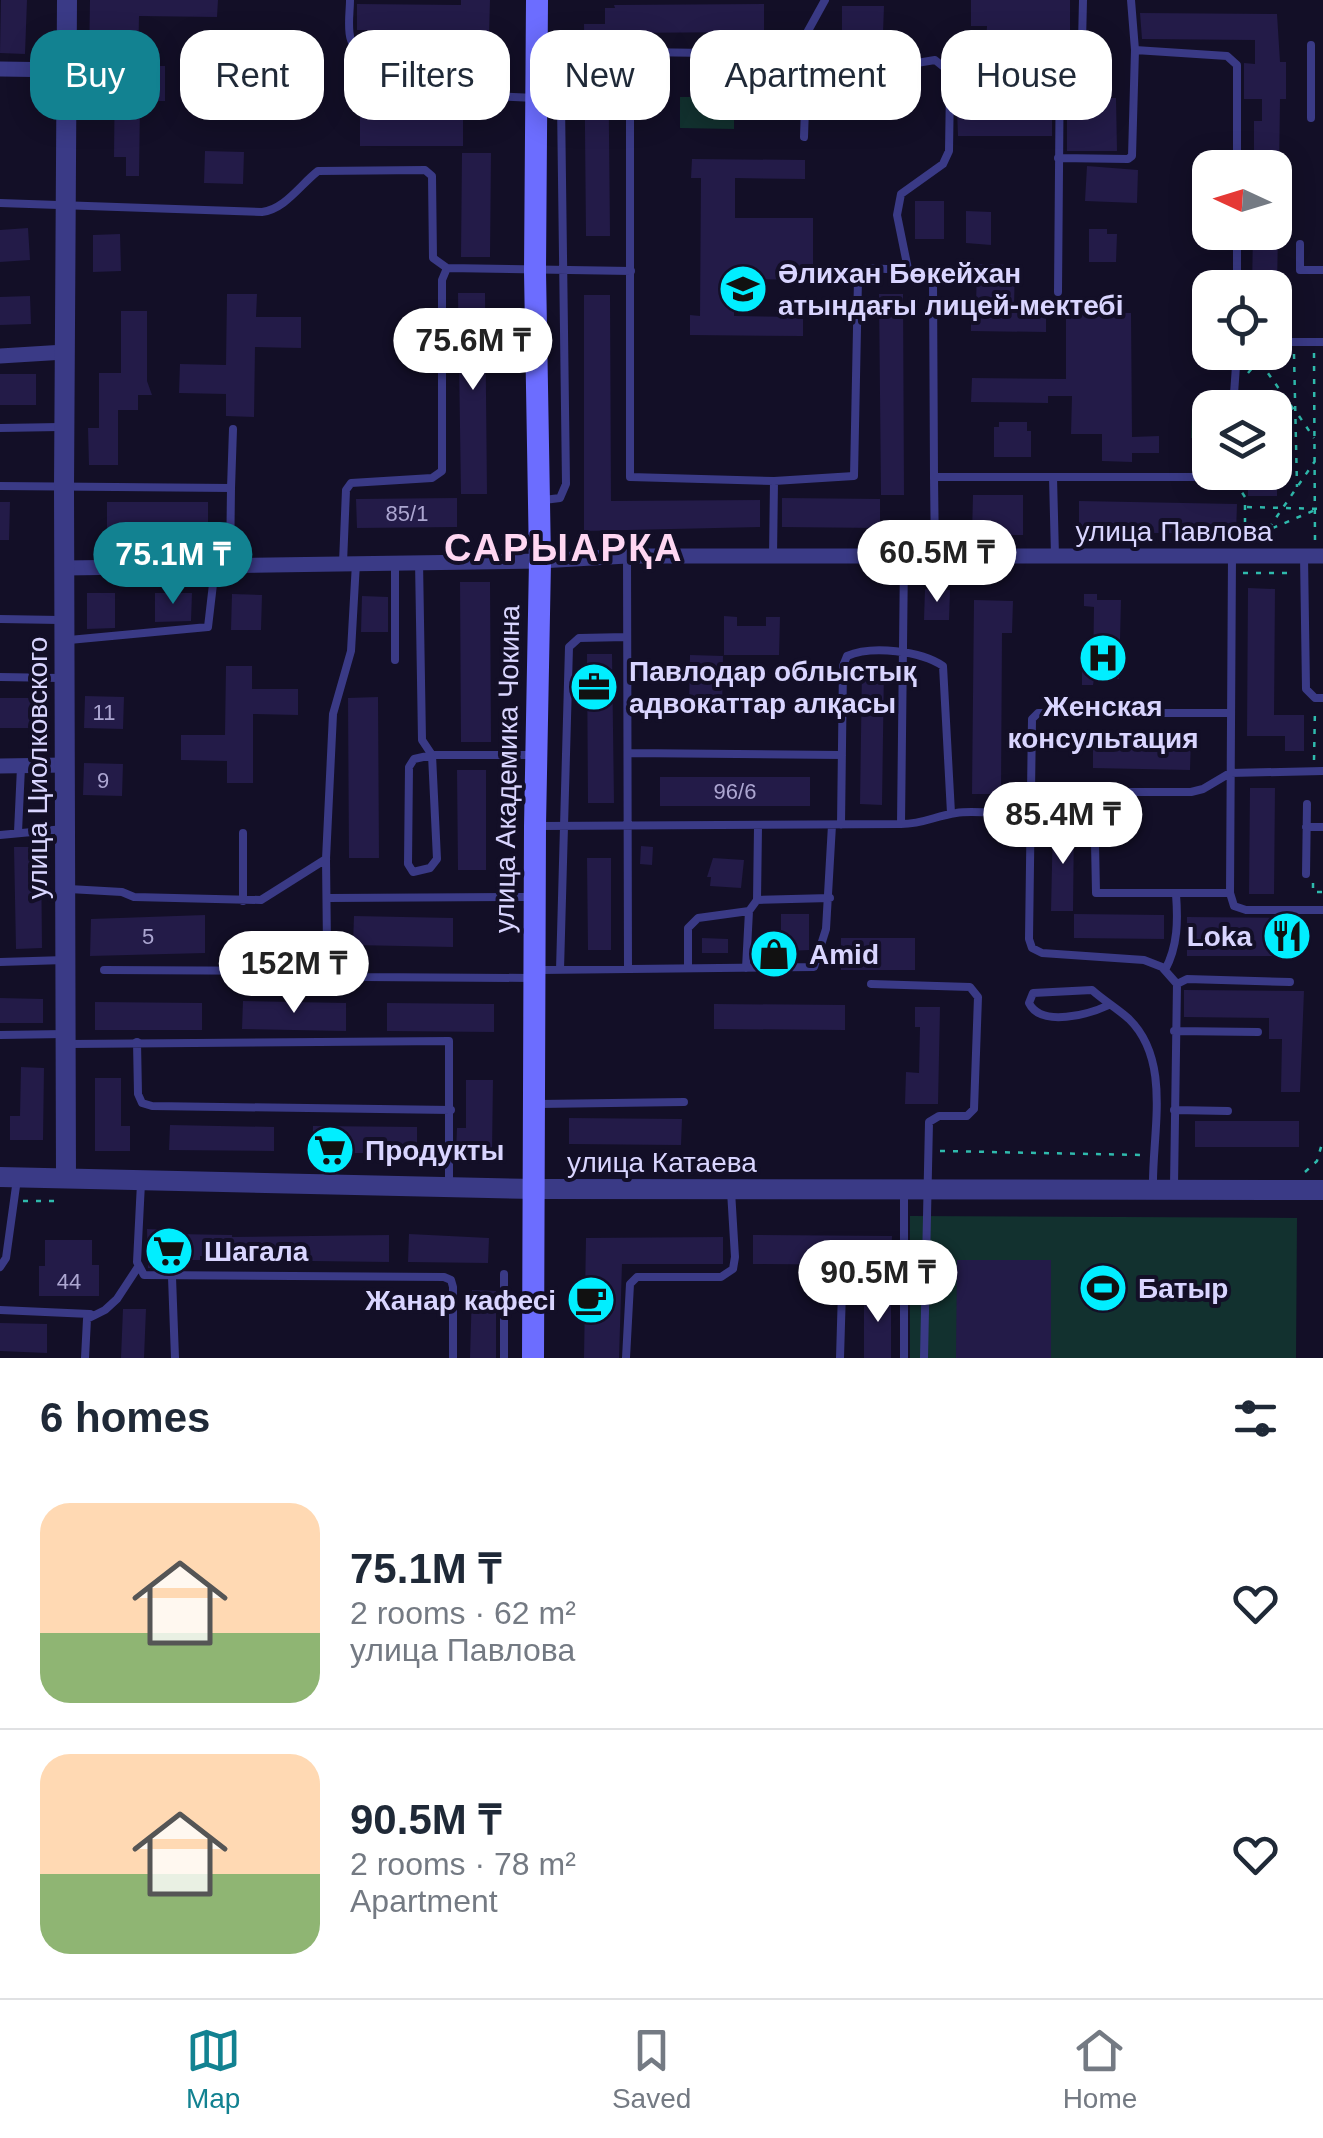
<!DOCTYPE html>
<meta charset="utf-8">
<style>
:root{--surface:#fff;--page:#f2f2f3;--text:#1f2937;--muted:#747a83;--line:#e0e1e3;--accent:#128291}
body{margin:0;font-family:Helvetica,sans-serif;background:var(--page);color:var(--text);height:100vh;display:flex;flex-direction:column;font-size:38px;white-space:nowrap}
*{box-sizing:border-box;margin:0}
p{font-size:32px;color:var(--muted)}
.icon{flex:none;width:55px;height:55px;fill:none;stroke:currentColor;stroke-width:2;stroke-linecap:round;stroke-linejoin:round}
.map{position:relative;height:1358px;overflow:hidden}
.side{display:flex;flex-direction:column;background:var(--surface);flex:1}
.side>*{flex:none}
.hud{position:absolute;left:30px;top:30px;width:1265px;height:90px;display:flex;gap:20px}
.needle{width:65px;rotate:274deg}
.buttons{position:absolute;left:1192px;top:150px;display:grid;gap:20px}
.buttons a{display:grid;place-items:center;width:100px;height:100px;border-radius:20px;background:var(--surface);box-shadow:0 5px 25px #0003;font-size:50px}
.price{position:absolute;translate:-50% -85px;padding:0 22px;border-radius:35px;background:#fff;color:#222;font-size:32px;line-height:65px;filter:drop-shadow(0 2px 5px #0008)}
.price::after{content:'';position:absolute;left:50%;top:60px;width:30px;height:22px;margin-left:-15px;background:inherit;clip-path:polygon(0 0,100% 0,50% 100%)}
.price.on{background:var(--accent);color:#fff}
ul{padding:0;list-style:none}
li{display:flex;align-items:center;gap:30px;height:250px;padding:0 40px}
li+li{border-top:2px solid var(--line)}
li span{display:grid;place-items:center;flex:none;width:280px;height:200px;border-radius:30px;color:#555}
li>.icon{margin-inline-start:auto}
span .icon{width:120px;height:120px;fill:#fffc;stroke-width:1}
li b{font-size:42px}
h2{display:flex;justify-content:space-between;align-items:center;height:120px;padding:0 40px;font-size:42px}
.chip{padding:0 35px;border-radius:30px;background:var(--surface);box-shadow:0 5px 25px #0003;font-size:35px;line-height:90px}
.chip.on{background:var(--accent);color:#fff}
.tabs{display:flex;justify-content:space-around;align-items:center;height:140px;border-top:2px solid var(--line);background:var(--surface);font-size:28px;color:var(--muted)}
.tabs a{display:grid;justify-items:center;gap:5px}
.tabs .on{color:var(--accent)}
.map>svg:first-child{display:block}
</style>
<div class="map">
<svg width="1323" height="1358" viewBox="0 0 1323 1358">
<rect width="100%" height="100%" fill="#130f27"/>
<path fill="#12312f" d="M680,97h54v32l-54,-1z
M1192,414h18v24h-19z
M910,1216l387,2 -1,140h-386z"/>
<path fill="#231b48" d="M1,0h26l-2,54 -25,-1z
M90,0h128l-1,17 -78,-1 -1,50h27v35h-25l-1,75h-13v-19h-12l1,-94h-26z
M461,0h29l-1,35h-4v53l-27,-1 1,-56 -102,-1v-26l104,1z
M971,0h99v32h-21v12l-63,-1 1,-17h-16z
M764,4v28l-156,1 2,203h-24l-2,-212h21v-16h10l-1,-3z
M842,6h42l-2,54 -40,-1z
M1140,13l137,1 3,48h6v37h-6l-1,69h-25v-47h8v-22h-18v-36l11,1v-24l-113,-1z
M744,93h18v13h-18z
M1067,98h49l1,53h-50z
M1052,108v28h-94l-1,-27z
M360,114h103v32h-103z
M205,151l39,1 -1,32 -39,-1z
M462,153h29l-1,104h-29z
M692,159l113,1v19l-70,-1v40h78v62l-79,-1v37l69,1v19l-113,-1v-20l10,1 1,-138h-10z
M1087,166l51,4 -1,33 -52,-2z
M915,201h29v38h-29z
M966,211l25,1v33l-25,-2z
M28,228l2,32 -30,2v-32z
M1089,229h18v5h10l-1,28h-27z
M1253,232h25l-1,56h-25z
M120,234l1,37 -28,1v-37z
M977,264l38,1 -1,42 32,1v24l-75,-1v-24h5z
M458,293h27l2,201h-26z
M227,294h30l-1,23h45v31l-46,-1 -1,70 -28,-1v-22l-47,-1 1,-29 46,1z
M879,294h24l1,201h-23z
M584,295h26l1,206 149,-1v27l-176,4z
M30,296l1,28 -31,1v-28z
M121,311h26v70l5,14h-14v15h-20v55h-29l-1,-37h11v-55h22z
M1066,312l65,1 1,124 27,-1v17h-27v9l-30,-1v-27h-31l1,-38h-24v7l-77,-1 1,-24 94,1z
M0,374h36v31h-36z
M1248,396h28v12h-28z
M999,422h28v9h4v26h-37v-30h5z
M1248,472h29v24h-29z
M973,495h50v40h-51z
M457,498v29l-100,1 -1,-29z
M782,498l98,1v29l-98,-1z
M1079,501l158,3 -1,30 -157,-2z
M0,502h10l-1,38h-9z
M107,502h101v28h-101z
M460,582h30l1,160h-30z
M1248,588l27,1 -1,126h30v36h-19v-15h-38z
M925,589l25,1 -1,30h-25z
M87,593h28v35l-28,1z
M155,593h37l-1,28 -36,1z
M232,594l30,1 -1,35h-30z
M1084,594h13v6h24l-2,79h-25l-1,6h-11v-14l11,1 1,-65 -10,-1z
M362,596l26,1v35h-27z
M974,600l39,1 -1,32h-10l-1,161h-29z
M724,616l13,1v9h29v-9h14l-1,38h-55z
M587,654h25l2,149h-26z
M690,655l33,1 -1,55h-33z
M635,660h11v18h-11z
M226,666h26v23h46v26l-45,-1v69h-26v-22l-46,-1v-25h44z
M862,668h22l-2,137 -22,-1z
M85,696l39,1 -1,32 -39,-1z
M378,697l1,161h-30l-1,-160z
M0,698h39v30h-39z
M1093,735l98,2 -1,33 -97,-2z
M84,763l39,1 -1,32 -39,-1z
M457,770h29v100h-28z
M660,777h150v29h-150z
M1250,788h25l-1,106h-25z
M1053,821l21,1 -1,89h-22z
M641,846l12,1 -1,18 -12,-1z
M14,847h27l1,101 -26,1z
M587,858h24v92h-23z
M713,858l31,2 -3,28 -31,-2 1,-9h-4z
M781,914h28v36l-22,1v9h-22v-17h16z
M1074,914l90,1v24l-90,-1z
M205,915v38l-115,3 1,-37z
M354,916l99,2v29l-100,-2z
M1187,917l115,1v38h-115z
M702,938l26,1v14h-26z
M841,938h74v32h-74z
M1184,990l120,1 -4,101h-19l1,-53h-13v-21l-85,-1z
M0,998l43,1v24h-43z
M243,1001l103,2v28l-104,-2z
M95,1002l107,1v27h-107z
M387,1003l107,1v28l-107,-1z
M714,1004l131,1v25l-131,-1z
M915,1007h25l-2,97h-33l1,-32 13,1 1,-46h-5z
M21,1067l23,1 -1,72h-33v-24h10z
M95,1078h26v48h9v25h-35z
M466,1080h27l-1,72h-36l1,-24h9z
M569,1118l113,1 -1,26 -112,-1z
M1195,1121h104v26h-104z
M170,1125l104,2v24l-105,-1z
M313,1126l104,1v26h-105z
M147,1229l28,1v4l57,1v2l157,-2v27l-166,-2v-4h-23v4h-26v8h-26z
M409,1234l80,4 -1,25 -80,-1z
M753,1235l139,1 -1,29 -138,-1z
M723,1237v27h-101l-3,94h-35l2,-120z
M45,1240h47v25h7v31h-60v-30h6z
M957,1260h94v98h-95z
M472,1290l24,1v67h-26z
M864,1291h27v67h-27z
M123,1309h23l-2,49h-23z
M0,1323l47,1v29l-47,-2z"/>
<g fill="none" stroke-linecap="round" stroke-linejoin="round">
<path stroke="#2fbaad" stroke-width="2.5" stroke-dasharray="5 8" stroke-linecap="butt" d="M1253,352l41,58
M1314,353l1,187
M1294,354l3,133
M1248,373l11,-13
M1299,416l15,22
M1235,482l10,15v43l70,-30
M1247,507l76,2
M1269,528l46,-67
M1243,573h52
M1314,760l1,-52
M1313,883v9h10
M940,1151l202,4
M1305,1172l12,-11 6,-21
M23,1201h34"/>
<path stroke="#3a3a86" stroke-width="8" d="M350,0c0,12 -3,29 1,40 8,24 68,13 90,18l4,36 112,5 4,4 5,381 -6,14 -16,2
M825,0l-27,49 -11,5 49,18 32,-1 67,-11 10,8 5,18 -1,65 -6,13 -42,30 -4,21 11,54
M1311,45v73
M1135,50l92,6 10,9v103
M804,137l2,-60 -19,-23 -149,-2 -8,8v417l144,4 80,-5 4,-197 9,-11 58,3 8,9 1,197
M1058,158l70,1 4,-3 3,-106 -4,-50
M0,203l262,9c23,-3 38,-27 56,-41l107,-1 7,6 1,82 14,10
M1237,232v56
M1300,244v26h23
M1058,292l2,-242 3,-4h15l4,-3 1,-43
M1275,342h48
M1233,408l4,-56
M0,428l60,-1
M1053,477l2,79
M0,486l231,2 -1,78
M231,488l2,-59
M627,556l1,413
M1232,556l-2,337 4,13 12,4h77
M1304,556l2,133 9,9h8
M773,557l1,-76
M935,557l-1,-80h286l7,-5
M419,561l3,179 10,15h103
M343,563l3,-73 5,-7 81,-5 10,-7v-191l5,-12 184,3
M356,563l-5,88 -18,63 -7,145 1,88c6,17 18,25 35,30l169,1
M395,565v95
M0,619l60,1
M69,640l139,-13 7,-60
M0,677l60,1
M629,753l213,2
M432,755l5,104 -7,9 -17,4 -5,-8 1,-97 5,-8z
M1094,791l2,102h134
M901,824c23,0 34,-8 55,-11 18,-3 38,2 56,-2 17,-3 27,-17 44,-19h135l12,-3 27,-16 93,-2
M841,825l2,-159 4,-10c25,-11 74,-5 96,10l8,147
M540,826l361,-2 3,-266
M1306,827h17
M18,832l3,-65
M243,833v68
M0,835l64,-6
M1306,874l1,-70
M69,889l53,3 12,5 127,3 65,-41
M328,898l205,-1
M757,900l1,-73
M0,962l65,-2
M688,968v-40l10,-10 51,-7 8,-11 73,-2
M746,968l3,-57
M104,970l186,1 40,-14
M540,970l274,-3 12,-38 6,-104
M560,970l9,-323 10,-9 48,-1
M1165,970c13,-24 13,-50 11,-76
M871,984l99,3 8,10 -4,112 -7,7h-28l-10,6 -5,236
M1177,984l-15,-17 -18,-7 -102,-7 -10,-5 -3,-9 3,-220 6,-6h193
M1109,1005c-19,9 -68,23 -80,-2l4,-10 59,-3c11,10 26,19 37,29 43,42 23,114 24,167
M1174,1031l84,1
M0,1035l65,-1
M137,1042l1,52 4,9 10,3 299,4
M70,1044l379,-3v145
M539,1104l145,-2
M1174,1110l54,1
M141,1183l-4,79 7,13 300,2 7,3 2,7v71
M1174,1186l3,-202 10,-5 103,3
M0,1267l6,-9 11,-79
M172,1277l3,81
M0,1310l90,4
M85,1358l2,-39 18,-9 12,-11 21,-32
M504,1358v-84
M626,1358l4,-74 7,-7h84l12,-8 2,-12 -4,-66
M840,1358l2,-68 15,-11 47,-2
M904,1358v-165"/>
<path stroke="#3a3a86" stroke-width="15" d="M0,69l67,1
M0,356l65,-4
M65,568l475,-7 87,-5h696
M0,766l65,-1"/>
<path stroke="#3a3a86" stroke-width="20" d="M0,1177l535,12 788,1
M66,1177l-2,-690 3,-487"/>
<path stroke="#6c6dff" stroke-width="22" d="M533,1358l2,-532 5,-265 -5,-290 2,-271"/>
</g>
<defs>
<g id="school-disc" transform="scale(2.5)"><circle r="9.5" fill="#01eeff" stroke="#130f27"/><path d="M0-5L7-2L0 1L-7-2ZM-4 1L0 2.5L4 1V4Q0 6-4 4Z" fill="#111"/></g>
<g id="hospital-disc" transform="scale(2.5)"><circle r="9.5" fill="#01eeff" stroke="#130f27"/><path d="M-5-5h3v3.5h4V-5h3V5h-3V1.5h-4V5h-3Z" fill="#111"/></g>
<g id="office-disc" transform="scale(2.5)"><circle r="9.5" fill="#01eeff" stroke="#130f27"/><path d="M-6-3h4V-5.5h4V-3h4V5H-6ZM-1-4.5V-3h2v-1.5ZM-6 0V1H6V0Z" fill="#111"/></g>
<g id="restaurant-disc" transform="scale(2.5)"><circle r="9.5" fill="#01eeff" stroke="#130f27"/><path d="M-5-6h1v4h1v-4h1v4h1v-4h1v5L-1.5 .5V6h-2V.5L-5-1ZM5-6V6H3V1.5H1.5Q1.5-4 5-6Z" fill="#111"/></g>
<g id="shop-disc" transform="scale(2.5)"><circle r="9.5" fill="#01eeff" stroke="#130f27"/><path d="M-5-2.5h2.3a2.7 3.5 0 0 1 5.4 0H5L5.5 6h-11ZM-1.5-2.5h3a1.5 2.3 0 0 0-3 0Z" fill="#111"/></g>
<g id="supermarket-disc" transform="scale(2.5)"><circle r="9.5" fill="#01eeff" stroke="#130f27"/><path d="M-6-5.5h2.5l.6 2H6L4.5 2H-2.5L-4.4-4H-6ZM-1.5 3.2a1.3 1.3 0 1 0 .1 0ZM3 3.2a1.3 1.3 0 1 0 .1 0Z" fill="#111"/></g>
<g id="stadium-disc" transform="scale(2.5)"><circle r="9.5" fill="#01eeff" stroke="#130f27"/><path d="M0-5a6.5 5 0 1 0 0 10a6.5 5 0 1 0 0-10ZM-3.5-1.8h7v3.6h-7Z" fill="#111"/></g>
<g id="cafe-disc" transform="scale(2.5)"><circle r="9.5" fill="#01eeff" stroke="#130f27"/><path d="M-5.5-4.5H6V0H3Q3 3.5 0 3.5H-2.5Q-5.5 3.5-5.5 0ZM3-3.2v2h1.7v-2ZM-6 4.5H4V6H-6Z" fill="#111"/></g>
</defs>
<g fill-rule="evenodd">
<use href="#school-disc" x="743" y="289"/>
<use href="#hospital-disc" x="1103" y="658"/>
<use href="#office-disc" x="594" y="687"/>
<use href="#restaurant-disc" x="1287" y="936"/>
<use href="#shop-disc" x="774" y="954"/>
<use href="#supermarket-disc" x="330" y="1150"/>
<use href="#supermarket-disc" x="169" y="1251"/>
<use href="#stadium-disc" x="1103" y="1288"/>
<use href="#cafe-disc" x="591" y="1300"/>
</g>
<g text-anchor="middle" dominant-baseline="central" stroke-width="8" stroke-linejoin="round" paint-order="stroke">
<g font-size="22" fill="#aca6d1">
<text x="407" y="513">85/1</text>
<text x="104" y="712">11</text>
<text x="103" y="780">9</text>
<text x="735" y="791">96/6</text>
<text x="148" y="936">5</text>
<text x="69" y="1281">44</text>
</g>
<g font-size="28" font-weight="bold" fill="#d9d5ff" stroke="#130f27" text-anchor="start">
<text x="778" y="273">Әлихан Бөкейхан<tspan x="778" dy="32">атындағы лицей-мектебі</tspan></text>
<text x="629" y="671">Павлодар облыстық<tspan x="629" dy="32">адвокаттар алқасы</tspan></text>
<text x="1103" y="706" text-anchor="middle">Женская<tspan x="1103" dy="32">консультация</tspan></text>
<text x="1252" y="936" text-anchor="end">Loka</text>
<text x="809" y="954">Amid</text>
<text x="365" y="1150">Продукты</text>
<text x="204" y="1251">Шагала</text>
<text x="1138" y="1288">Батыр</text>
<text x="556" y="1300" text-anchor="end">Жанар кафесі</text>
</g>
<g font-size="28" fill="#d9d5ff" stroke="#130f27">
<text x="1174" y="531">улица Павлова</text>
<text transform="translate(37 768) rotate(-90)">улица Циолковского</text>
<text transform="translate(507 769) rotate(-89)">улица Академика Чокина</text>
<text x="662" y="1162">улица Катаева</text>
</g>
<g font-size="38" font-weight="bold" letter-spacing="2.5" fill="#ffd7f2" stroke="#130f27">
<text x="564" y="548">САРЫАРҚА</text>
</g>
</g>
</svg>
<div class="buttons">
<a><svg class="needle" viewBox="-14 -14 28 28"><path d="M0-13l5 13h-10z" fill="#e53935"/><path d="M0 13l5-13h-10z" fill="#747a83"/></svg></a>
<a><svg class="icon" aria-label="locate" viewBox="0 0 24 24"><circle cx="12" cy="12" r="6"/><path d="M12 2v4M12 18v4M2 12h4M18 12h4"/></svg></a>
<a><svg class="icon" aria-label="layers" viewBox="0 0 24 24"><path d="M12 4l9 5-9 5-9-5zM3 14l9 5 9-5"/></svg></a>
</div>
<b class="price" style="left:473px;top:393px">75.6M ₸</b>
<b class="price" style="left:937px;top:605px">60.5M ₸</b>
<b class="price on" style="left:173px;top:607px">75.1M ₸</b>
<b class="price" style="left:1063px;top:867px">85.4M ₸</b>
<b class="price" style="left:294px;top:1016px">152M ₸</b>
<b class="price" style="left:878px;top:1325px">90.5M ₸</b>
<div class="hud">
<a class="chip on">Buy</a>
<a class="chip">Rent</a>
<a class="chip">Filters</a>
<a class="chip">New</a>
<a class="chip">Apartment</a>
<a class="chip">House</a>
</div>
</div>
<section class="side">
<h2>6 homes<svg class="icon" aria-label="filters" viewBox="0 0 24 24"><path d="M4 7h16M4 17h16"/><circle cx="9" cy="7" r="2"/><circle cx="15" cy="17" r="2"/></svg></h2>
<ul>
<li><span style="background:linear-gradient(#ffd9b3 65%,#8fb573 0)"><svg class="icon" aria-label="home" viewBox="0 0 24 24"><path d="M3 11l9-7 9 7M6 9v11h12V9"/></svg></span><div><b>75.1M ₸</b><p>2 rooms · 62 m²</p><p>улица Павлова</p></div><svg class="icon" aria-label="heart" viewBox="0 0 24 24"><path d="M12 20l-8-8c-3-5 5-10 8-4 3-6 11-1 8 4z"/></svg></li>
<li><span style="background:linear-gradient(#ffd9b3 60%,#8fb573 0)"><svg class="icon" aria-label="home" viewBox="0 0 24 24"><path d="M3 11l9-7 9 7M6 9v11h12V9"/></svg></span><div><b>90.5M ₸</b><p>2 rooms · 78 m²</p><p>Apartment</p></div><svg class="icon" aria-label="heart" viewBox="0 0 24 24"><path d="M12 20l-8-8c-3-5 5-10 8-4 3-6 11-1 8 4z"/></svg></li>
</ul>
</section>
<nav class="tabs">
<a class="on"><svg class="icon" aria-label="map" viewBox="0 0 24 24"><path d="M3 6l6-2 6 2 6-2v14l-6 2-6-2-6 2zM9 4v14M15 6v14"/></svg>Map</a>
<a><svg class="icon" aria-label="saved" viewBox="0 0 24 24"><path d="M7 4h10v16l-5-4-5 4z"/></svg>Saved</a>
<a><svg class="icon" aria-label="home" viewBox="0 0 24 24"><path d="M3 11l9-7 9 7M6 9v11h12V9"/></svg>Home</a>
</nav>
